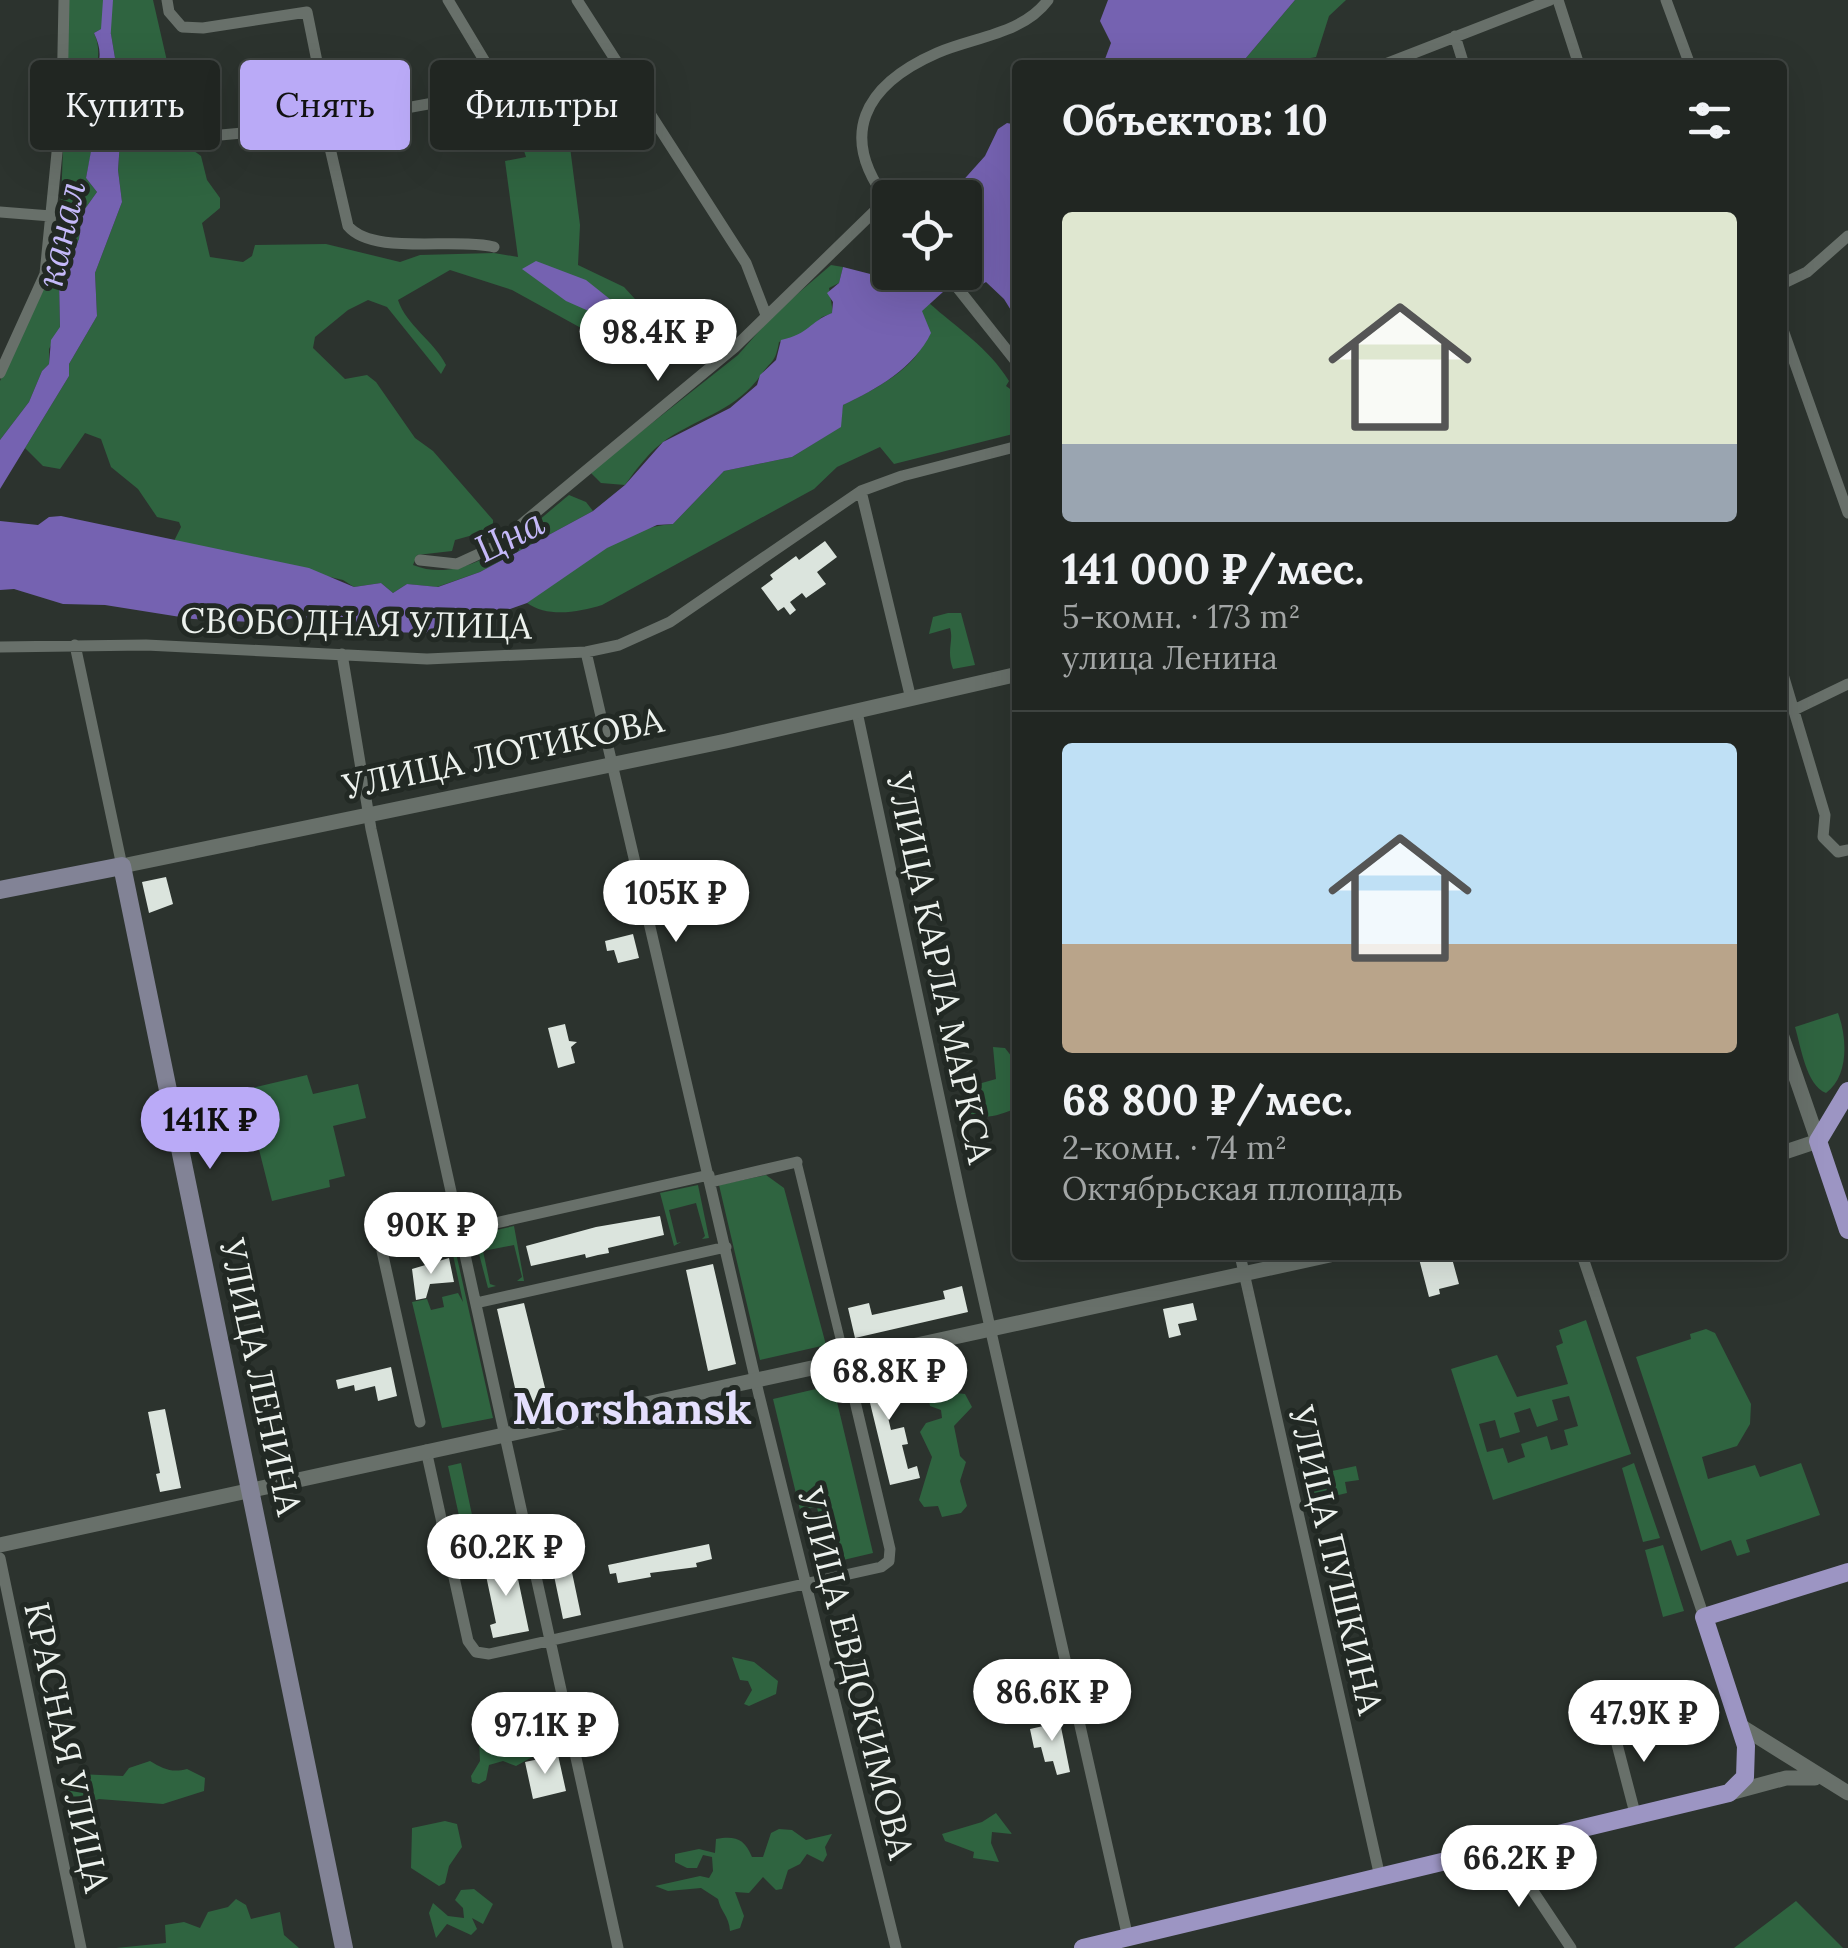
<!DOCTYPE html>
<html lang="ru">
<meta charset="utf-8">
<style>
:root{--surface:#212622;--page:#292e2a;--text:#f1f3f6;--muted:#a2a5a5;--line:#3e4340;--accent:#baaaf7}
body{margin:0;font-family:Lora,serif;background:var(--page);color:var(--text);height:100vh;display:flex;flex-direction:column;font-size:38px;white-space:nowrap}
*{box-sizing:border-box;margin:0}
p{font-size:32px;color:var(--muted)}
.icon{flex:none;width:55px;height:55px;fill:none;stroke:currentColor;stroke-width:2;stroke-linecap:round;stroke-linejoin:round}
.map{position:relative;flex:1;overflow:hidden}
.side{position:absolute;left:1012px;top:60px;width:775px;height:1200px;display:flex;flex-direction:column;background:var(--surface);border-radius:10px;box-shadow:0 10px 40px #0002,0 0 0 2px var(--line)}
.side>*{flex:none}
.guide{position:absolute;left:30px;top:60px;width:832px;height:90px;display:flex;gap:20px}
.fabs{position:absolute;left:872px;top:180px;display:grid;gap:20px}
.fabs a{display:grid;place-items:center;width:110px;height:110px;border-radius:10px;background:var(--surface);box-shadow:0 10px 40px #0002,0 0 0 2px var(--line);font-size:50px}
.price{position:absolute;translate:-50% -85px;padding:0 22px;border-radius:35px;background:#fff;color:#222;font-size:32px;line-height:65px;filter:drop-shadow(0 2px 5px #0008)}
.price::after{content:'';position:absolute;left:50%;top:60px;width:30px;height:22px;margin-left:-15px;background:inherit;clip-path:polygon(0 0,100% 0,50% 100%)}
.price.current{background:var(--accent);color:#111}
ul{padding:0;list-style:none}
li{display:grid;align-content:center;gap:20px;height:530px;padding:0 50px}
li+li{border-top:2px solid var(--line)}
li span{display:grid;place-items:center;height:310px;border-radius:10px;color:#555}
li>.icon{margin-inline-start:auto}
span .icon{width:180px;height:180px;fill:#fffc;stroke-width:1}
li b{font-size:42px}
h2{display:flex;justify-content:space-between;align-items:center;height:120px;padding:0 50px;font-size:42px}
.tag{padding:0 35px;border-radius:10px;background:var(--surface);box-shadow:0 10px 40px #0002,0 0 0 2px var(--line);font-size:35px;line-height:90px}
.tag.current{background:var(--accent);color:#111}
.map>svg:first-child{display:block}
</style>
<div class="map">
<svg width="1848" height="1948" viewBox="0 0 1848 1948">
<rect width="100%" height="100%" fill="#2c332e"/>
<path fill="#2f6440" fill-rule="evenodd" d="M68,0h85l19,83 17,28 -6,32 18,13 6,24 13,18v10l-18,15 8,34 33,5 9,-6 3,-11 71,-1 74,18 20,-7 74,-2 24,4 -13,-96 21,-4 -17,-53 29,6 13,-24 15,-3 23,38 -15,11 -4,15 10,78 -2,40 46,22 43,47 -21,13 -65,-19 -69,-38 -62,-20 -52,30c8,25 36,41 48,65l-5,9 -54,-67 -19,-7 -20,10 -33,27 -2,11 32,31 22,-4 9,7 39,56 18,13 60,69v10l-9,7 -4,-4 -25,7 -3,11 -35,4 -4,10c57,23 115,-37 156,-70l17,7 7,9 -113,61 -43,15 -30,-3 -14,9 -12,-10 -27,4 -11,-7 -169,-39 7,-14 -2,-5 -22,-5 -19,-28 -27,-22 -10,-28 -16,-6 -25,36 -17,-3 -18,-18 44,-72v-12l28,-48 -2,-43 27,-71 -4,-32 3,-42 -10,-31 6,-27 -6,-36 -10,-5 -7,4c15,32 -16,61 2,94l-10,51 11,14 -15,21 -3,26 -20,41 1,48 -11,21v15l-7,7 -13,31 -29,38v-59l50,-108 11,-68z
M1295,0h51l-17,16 -13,41 -16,3 -2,5h-58z
M831,265l12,2 -4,16 -10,5 4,25 -11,4 -19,18 -24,7c-4,22 -7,17 -18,33 -24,34 -58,41 -94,64 -17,12 -30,29 -42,46l-24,-2 -11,-11 148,-117 36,-41z
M929,303c28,25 59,44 80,78l-3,5 11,8v39l-123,31 -14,-17 -43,20 -23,22 -212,116c-23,7 -54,13 -75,-2 37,-30 97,-77 146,-79l51,-53 68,-14 48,-30 3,-22c32,-15 104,-51 78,-94z
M948,613h13l14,52 -22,4c-7,-19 1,-28 -3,-41l-21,6 4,-17z
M1838,1013c10,27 10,64 -12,80 -20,-8 -25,-46 -31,-66z
M993,1047l12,1 7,9 5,51c-20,8 -37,15 -56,0l3,-20 32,-9z
M307,1075l6,19 45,-10 8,34 -33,8 12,50 -16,4 1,7 -58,14 -28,-111z
M766,1175l18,13 42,157 -66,15 -41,-175z
M698,1185l11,53 -7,1 3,-3 -9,-33 -27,7 8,33 4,-1 -7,4 -14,-53z
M514,1226l10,55h-7l5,-4 -8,-32 -31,6 7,33 6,2 -8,2 -14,-53z
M452,1250l4,3 37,165 -51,10 -30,-126 15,-3 4,11 13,-3 -2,-10 16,-4 5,9z
M1586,1320l45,134 -138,46 -42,-131 46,-14 20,42 51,-13 -12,-38 7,-3 -4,-13zM1569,1396l9,30 -14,4 4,15 -17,5 -4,-14 -26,8 4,13 -17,6 -5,-15 -16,4 -8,-28 16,-4 5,18 20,-6 -6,-19 16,-5 7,19 21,-7 -6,-20z
M1706,1329l9,4 36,71 -1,20 -13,22 -35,11 6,22 47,-14 5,12 41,-14 19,52 -74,25 4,12 -13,4 -6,-16 -30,11 -65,-194 55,-18 -1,-5z
M833,1385l40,168 -51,12 -9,-41 7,-2 -3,-15 -17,3 -27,-111z
M938,1391l27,3 7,13 -18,19 6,30 6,6 -6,19 7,25 -6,7 -19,4 -4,-11 -14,1 -5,-7 13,-43 -12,-25 6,-9 16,-5 -1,-8 -11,-4 -2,-10z
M461,1463l21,99 -12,3 -22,-99z
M1634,1463l26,75 -17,4 -21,-74z
M1356,1466l3,14 -14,2 2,11 -34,8 -5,-25z
M1663,1545l21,66 -21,6 -18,-67z
M732,1657l22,5 24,19 -2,13 -27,12 -5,-2 8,-14 -4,-9 -8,-1z
M501,1703l14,3 5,14 -6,7 6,10 8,-3 9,17 -3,5 -18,10 -13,-5 -14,4 -3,15 -7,4 -7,-2 -1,-6 9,-15 -1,-22 5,-2 -7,-24 7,-6z
M150,1761c13,8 22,12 37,8l18,9 -1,13 -41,13 -64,-5 -14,5 -18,-1 2,-25 9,-4 45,2 6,-8z
M996,1813l16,21 -20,-2 -1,11 8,19 -26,-4 1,-6 -29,-11 -3,-7 40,-12z
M445,1821l12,3 5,23 -13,19 -4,17 -6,3 -28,-18 1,-40z
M779,1829l13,1 14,10 26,-6 -7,13 2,8 -4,7 -16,-8 -7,10 -12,6 -6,19 -6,1 -13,-13 -14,16 -14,-1 9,24 -4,12 -10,3c-1,-15 -9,-19 -12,-32l-17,-11 -33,3 -13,-5 45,-10 9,2 4,-7 -1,-14 -9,-2 -6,13h-10l-12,-6v-8l24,-5 16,4 1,-14c19,-3 28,-1 36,18h11l8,-24z
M474,1889l19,15 -10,20 -11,-6 5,11 -6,6 -24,-11 -11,14 -7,-25 4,-10 15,13 16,2 -1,-10 -8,-8 6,-10z
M236,1899l10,6 5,14 29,-7 4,23 15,13h-183l50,-5 -1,-18 19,-3 16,6 8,-16 20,-5z
M1796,1901l47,47h-109z"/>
<path fill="#7562b1" d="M1108,0h187l-55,65h-128l-7,-6 6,-16 -11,-22z
M101,29l10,5 6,36 -6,27 7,9 -2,13 5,9 -3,42 4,32 -27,71 2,43 -28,48v12l-69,113v-49l29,-38 13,-31 7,-7 2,-24 9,-13 -1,-47 20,-41 3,-26 15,-21 -11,-14 5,-27 -7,-9 12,-15 -7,-9 2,-42c12,-14 10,-28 3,-43z
M1007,123l10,2v195l-13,-21 -18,-17 -7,4 -14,-14 6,-38 -6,-36 -15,-3 35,-39 13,-27z
M536,261l50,19 25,20 -2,20 -43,-19 -44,-32z
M843,267l39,10 22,15 33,-19 28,-1 -43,39 9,22c-17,35 -54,56 -88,72l-2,22 -49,30 -68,14 -51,53 -16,1 -50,23 -80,55 -83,30 -75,-1 -76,-14 -20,5 -80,-4 -88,-14 -42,-1 -49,-15 -14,1v-69l38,4 11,-8 12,-1 248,52 45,19 27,-4 12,10 14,-9 31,3 42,-15 113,-61 32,-26 38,-43 67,-34 27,-23 3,-10 16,-15 5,-20c28,-6 28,-18 51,-27l1,-11 -6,-9 12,-10z"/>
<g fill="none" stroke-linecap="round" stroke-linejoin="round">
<path stroke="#7562b1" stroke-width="10" d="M105,44l3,-44"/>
</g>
<path fill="#dbe4dd" d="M825,541l12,16 -20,15 9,12 -20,14 -4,-5 -12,9 6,8 -6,5 -6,-8 -6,4 -17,-23 12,-9 -3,-4 26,-19 3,4z
M166,877l7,27 -24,9 -7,-31z
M633,934l6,24 -21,5 -4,-13 -7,1 -2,-10z
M565,1024l4,17 8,1 -6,5 4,16 -17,5 -10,-40z
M660,1216l4,19 -56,13 1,5 -11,2 -12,3 -1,-4 -54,12 -5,-20 70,-19z
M1418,1255h33l8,29 -20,5 1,5 -11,3z
M449,1258l5,24 -24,2 -4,14 -10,2 -4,-31z
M713,1264l23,100 -28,7 -22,-101z
M962,1286l6,26 -113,26 -7,-30 21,-5 3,12 73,-16 -2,-8z
M524,1303l25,101 -29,6 -23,-101z
M1193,1303l4,17 -19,4 3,11 -12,3 -6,-29z
M903,1365l3,13 -7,2 3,13 -16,4v12l5,21 13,-3 4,17 -6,1 6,24 9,-3 3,12 -30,7 -27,-111z
M391,1367l6,29 -19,5 -3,-15 -20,5 -1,-6 -16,4 -2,-9z
M165,1409l16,79 -21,4 -4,-18 4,-1 -12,-61z
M709,1544l3,15 -16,4 1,4 -47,6 1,4 -33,6 -2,-10 -6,1 -2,-9z
M507,1559l7,1 15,71 -36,7 -3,-13 6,-2 -12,-57z
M570,1563l11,52 -18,4 -11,-53z
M1059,1717l11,55 -13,3 -4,-14 -8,1 -4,-15 -7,1 -4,-19 18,-4 -2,-6z
M558,1755l8,36 -33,8 -8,-37z"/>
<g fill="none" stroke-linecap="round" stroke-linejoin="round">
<path stroke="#68706a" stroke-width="9" d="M797,1162l48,197"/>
<path stroke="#68706a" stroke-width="11" d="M167,0l2,12 13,15 21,1 104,-16 22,109 -2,14 21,91c25,30 106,11 146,21
M577,0l169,263 20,52
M1558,0l21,65
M1666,0l24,65
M1455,36l9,29
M1383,65l167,-65
M199,137l97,-9 198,-36 -4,-22 -42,-70
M890,204c-54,-68 -26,-119 47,-151 37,-16 86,-19 111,-53
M0,212l51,4
M945,272l73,92
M1782,284l25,-12 41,-36
M1782,327l66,186
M0,373l45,-99 17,-172 2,-102
M861,491l50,208
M420,560l37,4 37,-17 241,-200 151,-147
M75,645l47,221
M0,647l146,-2 281,14 159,-7 33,-7 51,-23 191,-131 41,-15 116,-30
M586,652l173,743 137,553
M342,654l29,175 247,1119
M1782,671l43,144 -2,22 15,15 10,-2
M1794,710l54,-26
M857,712l104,487 167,739
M711,1182l86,-20
M460,1231l249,-56
M1240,1255l140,622
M1582,1255l122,362
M476,1303l250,-56
M420,1422l-38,-171 79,-17
M426,1450l42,191 8,11 13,2 392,-87 8,-6 1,-12 -45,-190
M0,1558l81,390
M1612,1725l24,92
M1510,1846l13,30 48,72"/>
<path stroke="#68706a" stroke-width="15" d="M122,866l604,-125 292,-67
M1782,1037l36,104 -36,12
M0,1545l1330,-290
M1739,1725l109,68
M1730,1793l56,-15h29"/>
<path stroke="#828396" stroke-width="18" d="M0,890l122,-24 222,1082"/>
<path stroke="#9c95c3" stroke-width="18" d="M1848,1091l-30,50 30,89
M1083,1948l646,-155 16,-16 1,-31 -42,-129 144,-45"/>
</g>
<g text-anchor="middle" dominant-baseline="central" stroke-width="10" stroke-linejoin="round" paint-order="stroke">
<g font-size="35" fill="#ecf1ed" stroke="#222924">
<text transform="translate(356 623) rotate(1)">СВОБОДНАЯ УЛИЦА</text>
<text transform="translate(503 753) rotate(-12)">УЛИЦА ЛОТИКОВА</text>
<text transform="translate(940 968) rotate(78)">УЛИЦА КАРЛА МАРКСА</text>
<text transform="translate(261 1377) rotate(78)">УЛИЦА ЛЕНИНА</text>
<text transform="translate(1336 1560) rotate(77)">УЛИЦА ПУШКИНА</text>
<text transform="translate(856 1673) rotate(76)">УЛИЦА ЕВДОКИМОВА</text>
<text transform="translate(67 1747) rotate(78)">КРАСНАЯ УЛИЦА</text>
</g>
<g font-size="38" font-style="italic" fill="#c5b9f9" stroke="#222924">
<text transform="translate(60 234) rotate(-77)">канал</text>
<text transform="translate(509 535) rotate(-27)">Цна</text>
</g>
<g font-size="45" font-weight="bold" fill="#e4dffd" stroke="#222924">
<text x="632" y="1407">Morshansk</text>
</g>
</g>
</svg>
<div class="fabs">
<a><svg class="icon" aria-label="locate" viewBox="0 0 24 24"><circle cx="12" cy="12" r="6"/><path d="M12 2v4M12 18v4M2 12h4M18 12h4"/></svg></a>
</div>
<b class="price" style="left:658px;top:384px">98.4K ₽</b>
<b class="price" style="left:676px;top:945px">105K ₽</b>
<b class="price current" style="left:210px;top:1172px">141K ₽</b>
<b class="price" style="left:431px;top:1277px">90K ₽</b>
<b class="price" style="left:889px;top:1423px">68.8K ₽</b>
<b class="price" style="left:506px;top:1599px">60.2K ₽</b>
<b class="price" style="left:1052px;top:1744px">86.6K ₽</b>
<b class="price" style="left:1644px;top:1765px">47.9K ₽</b>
<b class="price" style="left:545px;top:1777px">97.1K ₽</b>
<b class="price" style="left:1519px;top:1910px">66.2K ₽</b>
<div class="guide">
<a class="tag">Купить</a>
<a class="tag current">Снять</a>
<a class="tag">Фильтры</a>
</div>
<section class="side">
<h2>Объектов: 10<svg class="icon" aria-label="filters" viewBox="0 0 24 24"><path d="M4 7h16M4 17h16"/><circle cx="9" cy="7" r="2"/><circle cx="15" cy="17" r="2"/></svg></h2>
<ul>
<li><span style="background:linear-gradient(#dfe7d0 75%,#9aa5b1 0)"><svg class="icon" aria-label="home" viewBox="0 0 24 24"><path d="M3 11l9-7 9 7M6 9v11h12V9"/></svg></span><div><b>141 000 ₽/мес.</b><p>5-комн. · 173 m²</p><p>улица Ленина</p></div></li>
<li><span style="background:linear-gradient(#bfe0f5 65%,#b9a48a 0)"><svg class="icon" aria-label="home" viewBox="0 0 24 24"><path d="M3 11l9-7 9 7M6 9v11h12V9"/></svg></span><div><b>68 800 ₽/мес.</b><p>2-комн. · 74 m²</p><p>Октябрьская площадь</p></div></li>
</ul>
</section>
</div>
